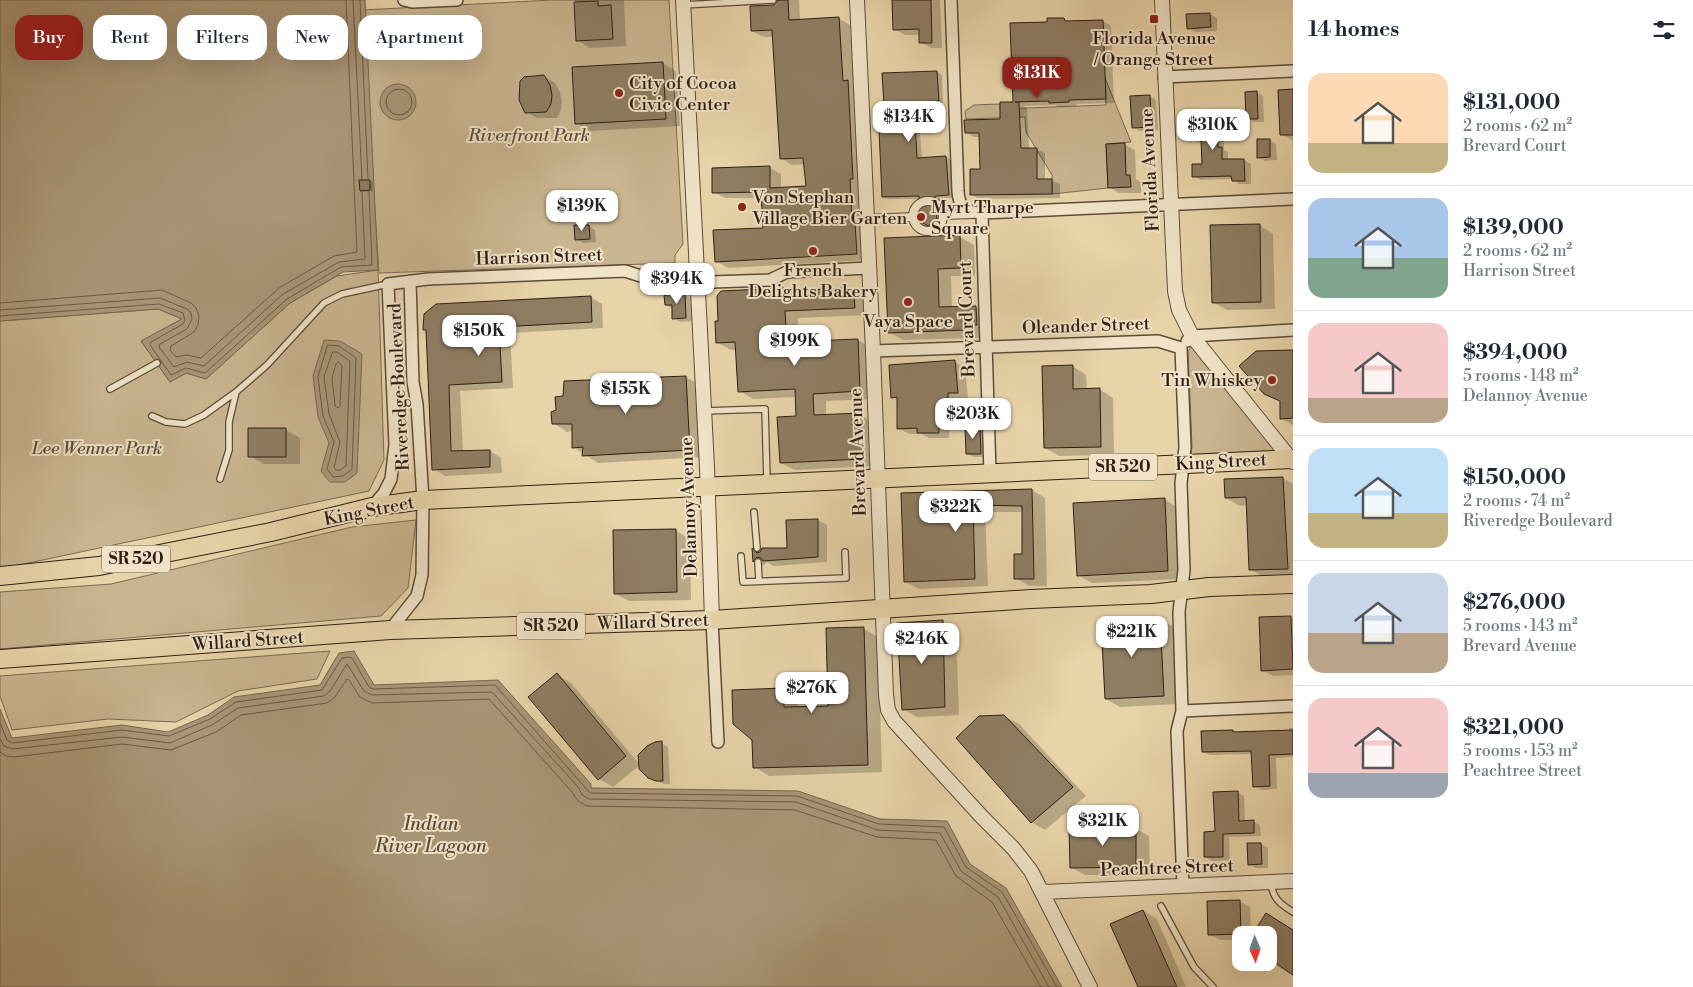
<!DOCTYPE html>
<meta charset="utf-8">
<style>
:root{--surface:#fff;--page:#f2f2f3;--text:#1f2937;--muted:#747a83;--line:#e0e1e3;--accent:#8f2418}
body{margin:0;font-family:"Libre Bodoni",serif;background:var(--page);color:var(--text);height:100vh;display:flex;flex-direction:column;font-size:19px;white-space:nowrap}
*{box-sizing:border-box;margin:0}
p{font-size:16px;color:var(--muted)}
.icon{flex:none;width:28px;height:28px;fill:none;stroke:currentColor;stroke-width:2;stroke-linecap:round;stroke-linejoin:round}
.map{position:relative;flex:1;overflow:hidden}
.panel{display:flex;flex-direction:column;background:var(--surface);width:400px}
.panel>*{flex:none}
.guide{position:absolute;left:15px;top:15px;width:475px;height:45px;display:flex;gap:10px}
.needle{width:32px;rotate:178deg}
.buttons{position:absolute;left:1232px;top:926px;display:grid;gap:10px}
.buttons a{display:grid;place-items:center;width:45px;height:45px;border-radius:10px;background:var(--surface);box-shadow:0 5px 20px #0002;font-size:25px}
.price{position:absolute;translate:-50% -42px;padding:0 11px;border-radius:10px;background:#fff;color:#222;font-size:16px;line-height:32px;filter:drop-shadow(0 1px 2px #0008)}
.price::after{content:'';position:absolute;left:50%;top:30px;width:15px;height:11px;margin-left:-8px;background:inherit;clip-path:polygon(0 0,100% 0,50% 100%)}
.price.selected{background:var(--accent);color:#fff}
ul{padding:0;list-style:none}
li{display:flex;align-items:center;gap:15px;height:125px;padding:0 15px}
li+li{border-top:1px solid var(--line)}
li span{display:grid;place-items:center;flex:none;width:140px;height:100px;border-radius:15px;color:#555}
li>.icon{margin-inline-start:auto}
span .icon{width:60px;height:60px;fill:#fffc;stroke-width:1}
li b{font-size:21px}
h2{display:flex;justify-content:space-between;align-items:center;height:60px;padding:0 15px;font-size:21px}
.chip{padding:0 18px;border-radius:15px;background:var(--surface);box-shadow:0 5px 20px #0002;font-size:18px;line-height:45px}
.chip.selected{background:var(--accent);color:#fff}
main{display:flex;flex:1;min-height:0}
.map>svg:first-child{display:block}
</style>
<main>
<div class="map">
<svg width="1293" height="987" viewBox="0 0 1293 987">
<rect width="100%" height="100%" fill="#e8d4a9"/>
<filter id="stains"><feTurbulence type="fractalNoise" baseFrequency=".004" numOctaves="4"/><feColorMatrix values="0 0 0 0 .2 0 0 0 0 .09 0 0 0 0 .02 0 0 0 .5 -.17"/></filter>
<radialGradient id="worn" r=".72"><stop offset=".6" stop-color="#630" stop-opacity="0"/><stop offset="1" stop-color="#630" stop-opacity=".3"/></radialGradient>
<path fill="#c9b590" stroke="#7c6a53" d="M552,0h117l14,244 -8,11v8l-296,10 -17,-263z
M1105,78l26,64 -25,2 2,44 -56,6v-19l-26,-43 -1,-15 -59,2 -1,-8 9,-6 26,-1v5l106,-4z
M378,270l6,190 -15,31 -369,78v-248l158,-12 24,10 -41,22 29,41 16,-9 20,6 84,-76 47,-27z
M1192,346l84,106 -85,4 1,-10 -4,-95z
M416,520l-8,68 -27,28 -381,33v-57l111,-8 241,-57z
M330,651l-13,28 -79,12 -62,31 -68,-3 -96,11 -12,-34v-20z"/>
<path fill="#a99677" stroke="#786650" d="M0,0h365l13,270 -35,2 -53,31 -84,76 -20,-6 -16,9 -29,-41 41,-22 -24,-10 -158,12z
M380 102a18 18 0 1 1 36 0a18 18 0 1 1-36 0Z
M324,340l16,1 22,13 -5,119 -12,9h-15l-9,-11 8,-28 -11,-26 -5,-41z
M354,651l20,34 124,-5 93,104v4l207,3 82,28 67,2 23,43 36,24 56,99h-1062v-278l12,29 110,-13 46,7 40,-17 26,-18 86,-12 19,-32z"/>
<path fill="#0003" d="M575,0h49l2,46 -36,2 -13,-8z
M758,0h41l1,21 38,-3 12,7 4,60 5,3 9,172 -140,8 -12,-7 48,-32 -2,-31h-37l-12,-6 57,-24 11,6v15l26,-2 -2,-23 -13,1 -11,-7 -7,-121h-10l-12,-6 22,-25 7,-5 -19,1z
M893,0h47l2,48h-11l-10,-6 -1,-7h-15l-11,-6z
M1210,14l7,4v13l-22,1 -7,-4z
M399,19l10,8 -7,9 -13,-10z
M1064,19l5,3 34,-1 8,5 3,77 -38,1 1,2 -19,1 -3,-2 -31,1 3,2 2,41h7l9,4v27h6l9,4v14l-81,1 -8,-5 10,-24 -1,-33h-6l-8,-5 35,-12 14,-17 -3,-79 36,-1z
M662,63l14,8 4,55 -90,5 -14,-8z
M937,72l5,3 1,28 -25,2 4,54 24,-2 5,3 2,38h-13l1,25 -7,5 -13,-8 -1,-21h-32l-5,-2 2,-89z
M544,76l11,7 5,9 2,9 -1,9 -4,8h-20l-11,-6z
M1293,91v62l-1,-13 -11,-6z
M1257,93l6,3 1,26h-10l-6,-4z
M1150,96l6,4 2,30 -18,1 -7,-4z
M1191,116h26l7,4v30l4,2v8h16l7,4v20h-12l-6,-5 -33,1 -6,-4 10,-11 -1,-23h-5l-6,-4z
M1270,140l6,4 1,16 -12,1 -7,-4z
M1124,144l11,6 1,29 5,3v11h-22l-10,-6z
M370,181l3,1v9l-9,1 -3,-2z
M1259,225l14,9 2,75 -48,1 -14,-8z
M588,226l7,4 1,12 -13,1 -7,-4z
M960,237l14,8 1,31h-24l1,32 24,-1 14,9 1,16 -11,1v5l-77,2 -14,-8z
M784,289l5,3 57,-3 14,8 7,8 1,10 -70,3 1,25 59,-3 13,8 2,51 -47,2v15l33,-2 14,8 2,44 -80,4 -14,-7 17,-46 -2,-20 -43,2 -13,-8 -3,-41h-6l-13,-7 1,-21z
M685,295l6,4 2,22 -13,1 -6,-4 -1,-9 -7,-4z
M591,297l11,7 1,24 -93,5 3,55 -53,3 3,61 27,-1 11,7 1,15 -57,3 -11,-7 -6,-137 -4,-2z
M1293,352v73l-12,-7v-16l-16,-9z
M955,362l10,6 3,30 -10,1v28h-9v11h-20l-8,-4h-12l-11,-6v-28l-6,-3z
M1072,366l14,9 1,15 12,-1 14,9 1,57 -55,1 -14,-8z
M686,377l14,8 4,72 -106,6 -25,-16v-16l-6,1 -14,-9z
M980,427l6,4 2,26h-14l-6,-3z
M286,430l14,8v26h-36l-14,-8z
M1283,478l10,6v92l-28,2 -14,-8 -3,-65 -8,1 -14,-8 -1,-18z
M1032,490l13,8 2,88h-18l-13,-8 8,-23 -1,-43h-38l3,74 -70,3 -13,-8 -3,-86z
M1164,499l14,9 4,71 -90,4 -14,-8z
M818,520l9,5v37l-54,4 -6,-4 -4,4 -9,-5v-11l5,3 29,-4z
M676,531l14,8 1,61 -62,1 -14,-8z
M1291,617l2,1v57l-20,1 -11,-6z
M1160,619l14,8 4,77 -58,3 -14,-8z
M942,622l14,8 3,85 -42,2 -14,-8z
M864,629l14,8 4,135 -113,4 -14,-9 28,-77 14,8 1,10 31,-1z
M557,675l14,8 69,82 -27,22 -14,-8z
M1004,716l15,8 67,72 -41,34 -14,-8z
M1289,728h4v29l-17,1 1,31 -16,1 -7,-4 -2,-32 -42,1 -7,-3 86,-21z
M661,743l7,4 2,37h-6l-16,-7z
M1237,792l7,4 1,26h9l6,3 1,11 -32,1 1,23 -18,1 -6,-4 10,-25z
M1135,828l14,8 1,39h-65l-14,-8z
M1261,844l7,4v20h-12l-7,-4z
M1239,901l11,6 1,28h-10v5h-21l-11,-6z
M1143,911l14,8 29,68h-47z"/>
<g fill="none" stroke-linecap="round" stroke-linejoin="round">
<path stroke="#6c5a46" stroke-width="1" d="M353,0l9,179
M360,0l8,179
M386 102a13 13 0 1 1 26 0a13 13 0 1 1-26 0Z
M0,303l162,-13 29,13 5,5 3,8 -1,9 -4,7 -23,14 -1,4 6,7 11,-2 14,3 78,-70 55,-32 23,-4 -11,-252
M0,310l160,-12 27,11 4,4 1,6 -5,10 -27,15 -1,3 15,20 13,-5 17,4 79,-72 56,-32 26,-3 -3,-67
M0,316l159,-12 24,9 2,7 -2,4 -32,18 -1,3 21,30 15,-7 19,5 82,-74 54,-32 31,-2 -3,-74
M328,345l11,1 17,12 -4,111 -9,7 -10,1 -6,-8 7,-27 -11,-26 -5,-39z
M333,352h4l13,9 -4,105 -6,4h-4l-2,-2 6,-26 -11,-28 -5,-37z
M339,362l3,4 -2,40 -2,2 -3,-2 -3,-28 4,-14z
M0,723l7,17 5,3 110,-13 47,6 41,-17 26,-17 86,-12 20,-32 8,-1 2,1 17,29 4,2 122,-4 95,108 207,3 82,28 65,3 22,40 36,25 55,95
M0,739l4,7 8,3 110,-12 48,6 42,-18 26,-17 86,-12 6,-5 17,-27 17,27 8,4 120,-3 87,96 3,7 7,4 207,3 82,28 62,3 21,38 37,26 51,90
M0,752l6,4 8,1 108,-13 49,6 45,-18 25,-17 86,-12 8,-6 12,-18 2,1 11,17 12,6 117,-4 83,93 6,9 9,5 208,4 82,27 59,3 20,36 36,26 49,85"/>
</g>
<path fill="#8f7d62" stroke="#2f1e16" d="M778,0h10l1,20 50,-3 4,64 5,-1 5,99h-3l2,44h3l2,31 -142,8 -2,-32 50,-2 -2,-36 -49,1v-25l58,-2v22l36,-2 -3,-28 -23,1 -8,-129 -21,1 -1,-25 24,-1z
M892,0h39l1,43h-13v-14l-26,1z
M598,1v5l13,-1 2,34 -37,2 -2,-39z
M1210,13l1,14 -24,2 -1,-15z
M396,16l11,8 -8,11 -11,-9z
M1047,18h17l1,3 38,-1 3,79 -37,1v2l-20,1v-2l-34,1h4l2,46h16v31h15v15l-82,1v-26h10l-1,-36h-14l-1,-13 36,-1v-17h13l-3,-79 37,-1z
M663,62l3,57 -91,5 -3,-57z
M937,71l2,30 -25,1 3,56 29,-2 3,39 -14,1 2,24 -9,6 -9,-5v-25l-37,1 -4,-90 6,-1 -2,-33z
M544,75l6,10 2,10 -1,9 -5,8 -21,1 -6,-13 1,-19 4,-4z
M1293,89v46h-13l-2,-45z
M1257,91l1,28h-12l-1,-27z
M1150,95l2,32 -20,1 -2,-32z
M1190,115h27l1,32h4v12h22l1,22h-13l-1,-5 -39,1v-13h10l-1,-25h-11z
M1257,139h13v18l-13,1z
M1125,143l1,32h4l1,12 -23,1 -2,-44z
M359,180h11v10l-10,1z
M1260,224l1,78 -49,1 -2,-78z
M574,225h15l1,14 -15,1z
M960,235l1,33 -23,1 1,38 37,-1 1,19h-11v5l-78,3 -4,-95z
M784,288v3l62,-3 8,8 1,12 -70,3 2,31 71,-3 2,52 -47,3 1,21 46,-2 2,46 -82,4 -3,-46 19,-1 -1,-27 -57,3 -3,-50 -19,1 -1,-22h3l-1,-25 4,-5z
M685,294l1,24 -14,1v-14h-7l-1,-10z
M591,296l1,26 -93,5 3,55 -53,3 2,66 39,-1v17l-58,3 -6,-140h-3l1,-16 12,-10z
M1293,350v68l-13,1v-18l-16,-7 -25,-28 17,-15z
M955,360l3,33h-10v29h-9v11h-22v-5l-20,1v-32l-6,1 -2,-33z
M1073,365v24l27,-1 1,59 -57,1 -2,-82z
M686,376l4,74 -108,6 1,-9 -11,1v-24h-20l-1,-12 5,-2 -1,-13 8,-1 1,-15z
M980,426l1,28h-15l-1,-27z
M248,428h38v29h-38z
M1283,477l5,92 -39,1 -3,-73 -21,1 -1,-19z
M1032,489l2,90h-20v-25h8v-48l-49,-1 2,74 -71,3 -3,-89z
M1165,498l3,73 -91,5 -4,-73z
M818,519v38l-55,4 -2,-3 -4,-1 -4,5 -1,-14 5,5 3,-1 2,-4h25l-1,-28z
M676,529l1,63 -63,2 -1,-64z
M1291,616l2,53 -32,2 -2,-54z
M1160,618l4,78 -59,3 -4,-78z
M943,620l2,87 -43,3 -5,-87z
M864,627l4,138 -115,3 -1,-28 -19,-16 -1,-34 52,-2v19l44,-1 -2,-78z
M557,673l69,83 -28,24 -70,-83z
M1004,715l69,72 -42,36 -75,-85 23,-22z
M1233,730v2l60,-2v24l-24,1 1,31 -17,1 -2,-36 -49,1 -1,-21z
M662,741l1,40h-7l-8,-3 -9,-9 -1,-14 9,-9 8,-4z
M1238,791l1,30 15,-1v13l-31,1v23h-19v-25l11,-1 -2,-39z
M1136,826v41l-66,1 -1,-41z
M1247,843h14l1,21 -14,1z
M1240,900l1,34 -33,1 -1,-34z
M1143,910l34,77h-39l-28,-63z
M1266,913l27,17v45l-24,-16v-24h-17z"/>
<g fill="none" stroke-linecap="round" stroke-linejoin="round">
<g stroke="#5d4c3b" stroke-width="8">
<path id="service" d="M683,5l90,-5
M110,389l47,-26
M704,411l61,-2 2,72
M152,416l14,6 19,2 19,-9 32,-23 31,-27 57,-62 18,-9 46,-10
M220,479l9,-29v-28l7,-30
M754,512l3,36
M741,556l2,26 103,-4 -1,-26
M758,562l1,19
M1271,882c1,16 9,22 22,30
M1161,906l33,61 19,20"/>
</g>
<g stroke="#5d4c3b" stroke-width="10">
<path id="pedestrian" d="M913 216a15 15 0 1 1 30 0a15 15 0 1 1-30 0Z
M943,215l29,-1
M867,219l47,-2"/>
</g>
<g stroke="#5d4c3b" stroke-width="14">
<path id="minor" d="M404,0l8,2 45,-2
M951,0l7,191c1,17 7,21 24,22l311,-14
M1164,77l129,-6
M982,213l8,260
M1187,341l5,-5 101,-6
M1181,348l4,99 -4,36 3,87 -5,42 3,99 -5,20 6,155
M873,351l285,-10 23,7
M372,507l12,-14 7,-14 4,-34 -7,-161 40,-5 197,-8 22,7 25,-1 39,5 59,-2 17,-8 82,-4
M712,620l6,122
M390,630l27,-34 5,-21 1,-75 -6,-96 -4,-22 -3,-101
M1182,711l111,-5"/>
</g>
<g stroke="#5d4c3b" stroke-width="16">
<path id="tertiary" d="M683,0l24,467 5,153
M857,0l16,351 13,344 2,15 6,11 88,96 31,31 18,23 59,116
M1162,0l13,291 4,19 13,26 101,126
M1043,892l250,-11"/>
</g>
<g stroke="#2f1e16" stroke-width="20">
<path id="primary" d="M0,576l99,-10 172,-34 101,-25 51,-7 870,-41
M0,659l390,-29 322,-10 319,-21 120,-5 58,-7 84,-3"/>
</g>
<use href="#service" stroke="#f0e3c7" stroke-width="5.5"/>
<use href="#pedestrian" stroke="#f0e3c7" stroke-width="8"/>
<use href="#minor" stroke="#f0e3c7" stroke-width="11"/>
<use href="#tertiary" stroke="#f0e3c7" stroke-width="14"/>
<use href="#primary" stroke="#e8d4a9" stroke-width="18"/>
</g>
<g fill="#8f2418" stroke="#f0e3c7" stroke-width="2">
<rect x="1149" y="14" width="10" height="10" rx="2.5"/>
<circle cx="619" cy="93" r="5"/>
<circle cx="742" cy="207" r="5"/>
<circle cx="921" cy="217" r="5"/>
<circle cx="813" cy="251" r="5"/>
<circle cx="908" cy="302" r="5"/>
<circle cx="1272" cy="380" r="5"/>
</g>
<g text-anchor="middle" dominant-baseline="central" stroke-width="4" stroke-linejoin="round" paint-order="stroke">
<g fill="#f0e3c7" stroke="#69594b" stroke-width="1">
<rect x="1089" y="453.5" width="68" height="27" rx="4"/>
<rect x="102" y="545.5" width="68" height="27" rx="4"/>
<rect x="517" y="612.5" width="68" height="27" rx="4"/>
</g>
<g font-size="16" font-weight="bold" fill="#2f1e16">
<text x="1123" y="467">SR 520</text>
<text x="136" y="559">SR 520</text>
<text x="551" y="626">SR 520</text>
</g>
<g font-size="18" fill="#2f1e16" stroke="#f0e3c7">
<text x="1154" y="38">Florida Avenue<tspan x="1154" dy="21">/ Orange Street</tspan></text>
<text x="629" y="83" text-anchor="start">City of Cocoa<tspan x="629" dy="21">Civic Center</tspan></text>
<text x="752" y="197" text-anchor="start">Von Stephan<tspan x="752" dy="21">Village Bier Garten</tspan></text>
<text x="931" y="207" text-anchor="start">Myrt Tharpe<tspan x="931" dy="21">Square</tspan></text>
<text x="813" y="270">French<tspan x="813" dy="21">Delights Bakery</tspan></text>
<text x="908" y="321">Vaya Space</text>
<text x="1262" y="380" text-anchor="end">Tin Whiskey</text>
</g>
<g font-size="18" font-style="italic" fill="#5d4b3b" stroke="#f0e3c7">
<text x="529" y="135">Riverfront Park</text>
<text x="97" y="448">Lee Wenner Park</text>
</g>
<g font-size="18" fill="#2f1e16" stroke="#f0e3c7">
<text transform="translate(1150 170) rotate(-93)">Florida Avenue</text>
<text transform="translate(539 257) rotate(-2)">Harrison Street</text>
<text transform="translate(967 319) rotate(-92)">Brevard Court</text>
<text transform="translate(1086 326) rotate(-2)">Oleander Street</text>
<text transform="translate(399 387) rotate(-93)">Riveredge Boulevard</text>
<text transform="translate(858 452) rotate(-92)">Brevard Avenue</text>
<text transform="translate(1221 462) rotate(-3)">King Street</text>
<text transform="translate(689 507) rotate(-92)">Delannoy Avenue</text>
<text transform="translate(369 511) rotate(-11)">King Street</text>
<text transform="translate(653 622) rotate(-2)">Willard Street</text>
<text transform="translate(248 641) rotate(-4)">Willard Street</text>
<text transform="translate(1167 868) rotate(-2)">Peachtree Street</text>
</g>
<g font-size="19" font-style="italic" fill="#5a4838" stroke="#f0e3c7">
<text x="431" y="824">Indian<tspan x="431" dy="22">River Lagoon</tspan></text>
</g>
</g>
<rect width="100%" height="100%" filter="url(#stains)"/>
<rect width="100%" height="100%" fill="url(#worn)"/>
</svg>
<div class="buttons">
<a><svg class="needle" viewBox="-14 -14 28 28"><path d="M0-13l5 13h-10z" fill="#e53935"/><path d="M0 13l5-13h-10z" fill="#747a83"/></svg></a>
</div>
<b class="price selected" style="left:1037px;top:99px">$131K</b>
<b class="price" style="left:909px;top:143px">$134K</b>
<b class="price" style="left:1213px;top:151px">$310K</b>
<b class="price" style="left:582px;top:232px">$139K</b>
<b class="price" style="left:677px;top:305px">$394K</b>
<b class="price" style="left:479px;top:357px">$150K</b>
<b class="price" style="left:795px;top:367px">$199K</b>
<b class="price" style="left:626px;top:415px">$155K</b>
<b class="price" style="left:973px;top:440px">$203K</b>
<b class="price" style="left:956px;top:533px">$322K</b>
<b class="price" style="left:1132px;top:658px">$221K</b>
<b class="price" style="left:922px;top:665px">$246K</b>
<b class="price" style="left:812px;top:714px">$276K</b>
<b class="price" style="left:1103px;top:847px">$321K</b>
<div class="guide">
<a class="chip selected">Buy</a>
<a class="chip">Rent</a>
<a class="chip">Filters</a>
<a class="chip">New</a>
<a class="chip">Apartment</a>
</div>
</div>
<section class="panel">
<h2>14 homes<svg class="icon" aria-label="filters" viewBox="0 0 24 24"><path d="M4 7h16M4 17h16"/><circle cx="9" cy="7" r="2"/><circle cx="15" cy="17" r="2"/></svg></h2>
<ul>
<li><span style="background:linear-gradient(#ffd9b3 70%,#c2b280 0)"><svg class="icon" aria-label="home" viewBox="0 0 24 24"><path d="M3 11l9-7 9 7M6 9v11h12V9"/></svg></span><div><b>$131,000</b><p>2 rooms · 62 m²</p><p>Brevard Court</p></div></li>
<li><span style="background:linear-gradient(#a9c7e8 60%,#7fa58c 0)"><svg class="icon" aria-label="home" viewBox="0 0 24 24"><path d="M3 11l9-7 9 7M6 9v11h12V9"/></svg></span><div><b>$139,000</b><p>2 rooms · 62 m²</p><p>Harrison Street</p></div></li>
<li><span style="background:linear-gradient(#f6c9c9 75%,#b9a48a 0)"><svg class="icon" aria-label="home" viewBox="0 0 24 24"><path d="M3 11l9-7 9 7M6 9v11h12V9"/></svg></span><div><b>$394,000</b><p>5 rooms · 148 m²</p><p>Delannoy Avenue</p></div></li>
<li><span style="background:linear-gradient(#bfe0f5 65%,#c2b280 0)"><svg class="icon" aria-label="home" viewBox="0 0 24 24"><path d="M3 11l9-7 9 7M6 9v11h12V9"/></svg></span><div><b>$150,000</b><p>2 rooms · 74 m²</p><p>Riveredge Boulevard</p></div></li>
<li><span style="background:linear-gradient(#c9d6e8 60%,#b9a48a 0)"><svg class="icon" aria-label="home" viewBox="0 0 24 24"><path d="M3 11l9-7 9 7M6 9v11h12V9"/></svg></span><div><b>$276,000</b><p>5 rooms · 143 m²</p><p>Brevard Avenue</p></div></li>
<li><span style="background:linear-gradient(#f6c9c9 75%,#9aa5b1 0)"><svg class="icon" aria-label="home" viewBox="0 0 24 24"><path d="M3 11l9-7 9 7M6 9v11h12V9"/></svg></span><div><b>$321,000</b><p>5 rooms · 153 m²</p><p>Peachtree Street</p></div></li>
</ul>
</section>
</main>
